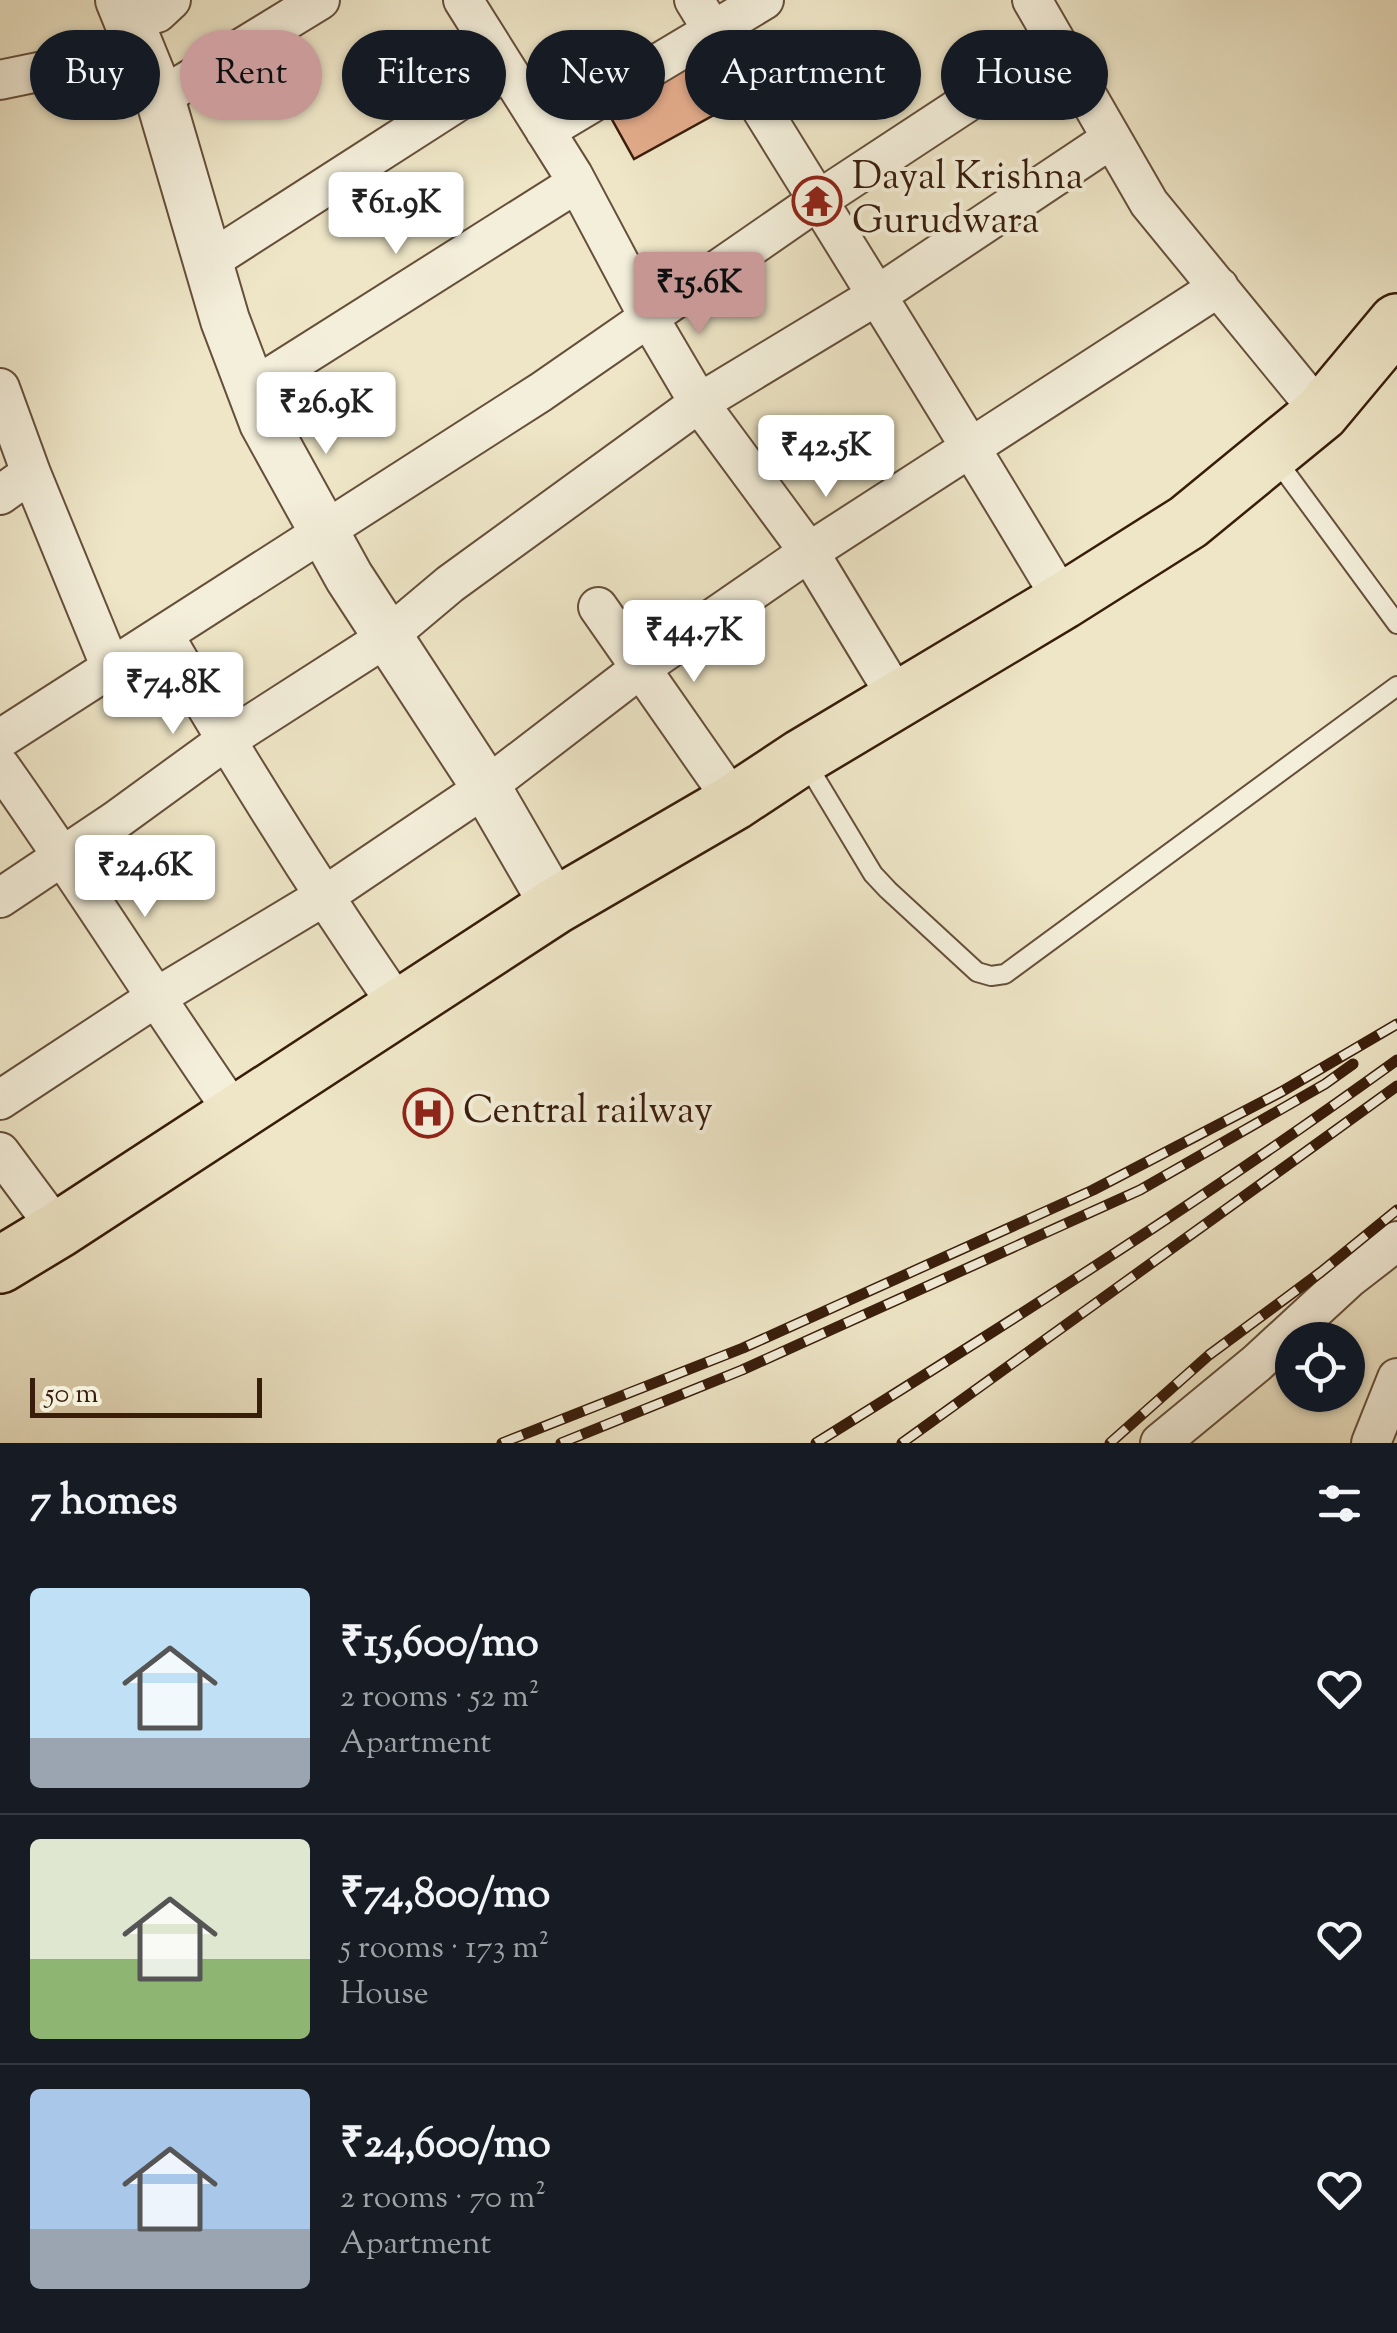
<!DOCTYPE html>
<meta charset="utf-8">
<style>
:root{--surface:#171b24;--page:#20242c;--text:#f1f3f6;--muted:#9ea1a6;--line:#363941;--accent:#c59692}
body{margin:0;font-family:"Sorts Mill Goudy",serif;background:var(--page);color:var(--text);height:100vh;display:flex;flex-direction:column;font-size:38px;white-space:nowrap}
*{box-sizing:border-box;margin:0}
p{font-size:32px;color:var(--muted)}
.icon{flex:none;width:55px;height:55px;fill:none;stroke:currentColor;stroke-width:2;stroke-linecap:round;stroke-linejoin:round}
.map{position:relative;height:1443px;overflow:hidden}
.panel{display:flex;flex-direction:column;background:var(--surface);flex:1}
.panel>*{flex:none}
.guide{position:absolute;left:30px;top:30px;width:1338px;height:90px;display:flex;gap:20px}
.tools{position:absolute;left:1275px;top:1322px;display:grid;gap:20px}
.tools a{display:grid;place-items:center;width:90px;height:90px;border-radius:50%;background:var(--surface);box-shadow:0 2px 8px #0004;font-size:50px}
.scale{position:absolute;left:30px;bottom:25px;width:232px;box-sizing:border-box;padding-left:10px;border:5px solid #391d0b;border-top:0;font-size:28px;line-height:35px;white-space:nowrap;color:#391d0b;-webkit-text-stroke:8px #f4efdb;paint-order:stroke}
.price{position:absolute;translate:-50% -85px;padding:0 22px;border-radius:10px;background:#fff;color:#222;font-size:32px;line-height:65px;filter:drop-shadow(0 2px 5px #0008)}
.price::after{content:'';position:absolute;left:50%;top:60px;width:30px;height:22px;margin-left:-15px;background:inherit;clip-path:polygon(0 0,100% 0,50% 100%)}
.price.active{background:var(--accent);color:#111}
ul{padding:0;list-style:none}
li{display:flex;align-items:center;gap:30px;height:250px;padding:0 30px}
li+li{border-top:2px solid var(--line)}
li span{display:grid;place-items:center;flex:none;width:280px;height:200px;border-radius:10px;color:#555}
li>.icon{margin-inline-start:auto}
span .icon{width:120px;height:120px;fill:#fffc;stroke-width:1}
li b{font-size:42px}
h2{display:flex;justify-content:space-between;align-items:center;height:120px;padding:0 30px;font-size:42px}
.chip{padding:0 35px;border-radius:45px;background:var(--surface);box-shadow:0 2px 8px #0004;font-size:35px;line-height:90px}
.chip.active{background:var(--accent);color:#111}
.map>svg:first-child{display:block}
</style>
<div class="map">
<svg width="1397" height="1443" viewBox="0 0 1397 1443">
<rect width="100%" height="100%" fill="#eee6c7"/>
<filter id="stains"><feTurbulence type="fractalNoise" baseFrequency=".002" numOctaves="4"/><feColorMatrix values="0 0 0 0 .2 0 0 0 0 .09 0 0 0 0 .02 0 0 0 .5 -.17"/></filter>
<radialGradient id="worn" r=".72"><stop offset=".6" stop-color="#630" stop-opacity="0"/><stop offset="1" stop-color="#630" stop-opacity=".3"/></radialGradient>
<path fill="#e3ab8b" stroke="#391d0b" stroke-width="2.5" d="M703,53l29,52 -98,54 -29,-52z"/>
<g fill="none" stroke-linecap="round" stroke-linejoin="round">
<g stroke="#664f3a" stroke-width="22">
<path id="service" d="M1275,458l122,166
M805,761l68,113 15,16 89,82 14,4 14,-2 392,-288"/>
</g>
<g stroke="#664f3a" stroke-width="42">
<path id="minor" d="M463,0l110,175 76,143 50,85 110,149 89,147
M694,0c123,200 249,399 369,601
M1032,0l117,203 172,210
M129,21l28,-8 14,-13
M0,80l140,-29
M160,98l160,-98
M545,131l219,-131
M208,262l299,-192
M0,388l31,85 80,195
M251,389l326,-206
M0,495l31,-22
M598,607l136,195
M164,635c74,127 151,251 235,372
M0,739l541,-347 276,-191 239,-157
M0,766c81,114 155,233 235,348
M0,898l115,-77 110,-80 162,-104 63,-53 249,-181 177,-107 235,-157
M0,1100l155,-102 168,-101 163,-110 155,-119 168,-116 410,-265
M0,1152l58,78
M1160,1443l97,-80 91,-84 49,-38
M1371,1443l26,-65"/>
</g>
<g stroke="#664f3a" stroke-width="52">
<path id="tertiary" d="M120,0l40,98 65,222 39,103 85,154 137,210 69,119"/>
</g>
<g stroke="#391d0b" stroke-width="60">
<path id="trunk" d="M0,1265l58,-35 497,-324 179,-104 68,-45 261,-156 125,-79 133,-109 76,-91"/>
</g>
<use href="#service" stroke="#f4efdb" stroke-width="18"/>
<use href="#minor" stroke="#f4efdb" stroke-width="38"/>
<use href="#tertiary" stroke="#f4efdb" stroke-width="48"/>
<use href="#trunk" stroke="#eee6c7" stroke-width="55"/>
<g stroke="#391d0b" stroke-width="11">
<path id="rail" d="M502,1443l241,-95 350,-158 188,-98 116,-68
M561,1443l181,-73 398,-180 185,-106 28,-20
M816,1443c197,-123 393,-247 581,-383
M902,1443l495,-357
M1110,1443l99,-88 112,-83 76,-62"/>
</g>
<use href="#rail" stroke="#f4efdb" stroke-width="8" stroke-dasharray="22" stroke-linecap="butt"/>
</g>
<defs>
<g id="temple-ring" transform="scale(2.5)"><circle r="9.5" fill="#f4efdb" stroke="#8f2418" stroke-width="1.5"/><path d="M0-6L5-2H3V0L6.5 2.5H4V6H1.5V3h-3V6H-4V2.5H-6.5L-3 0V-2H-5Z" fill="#8f2418"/></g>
<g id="hospital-ring" transform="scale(2.5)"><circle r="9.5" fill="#f4efdb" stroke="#8f2418" stroke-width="1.5"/><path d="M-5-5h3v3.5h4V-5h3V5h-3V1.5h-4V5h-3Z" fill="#8f2418"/></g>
</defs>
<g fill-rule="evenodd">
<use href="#temple-ring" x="817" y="201"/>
<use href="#hospital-ring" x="428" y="1113"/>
</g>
<g text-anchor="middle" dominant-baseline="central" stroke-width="8" stroke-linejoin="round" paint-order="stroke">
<g font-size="38" fill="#391d0b" stroke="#f4efdb" text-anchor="start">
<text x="852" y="179">Dayal Krishna<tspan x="852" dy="44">Gurudwara</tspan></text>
<text x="463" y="1113">Central railway</text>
</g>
</g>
<rect width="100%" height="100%" filter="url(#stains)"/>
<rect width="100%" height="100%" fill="url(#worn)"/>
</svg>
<div class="tools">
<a><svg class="icon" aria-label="locate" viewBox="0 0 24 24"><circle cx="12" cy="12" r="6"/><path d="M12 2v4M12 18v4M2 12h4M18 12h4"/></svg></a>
</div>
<div class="scale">50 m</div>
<b class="price" style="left:396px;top:257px">₹61.9K</b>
<b class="price active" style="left:699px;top:337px">₹15.6K</b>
<b class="price" style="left:326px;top:457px">₹26.9K</b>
<b class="price" style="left:826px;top:500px">₹42.5K</b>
<b class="price" style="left:694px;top:685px">₹44.7K</b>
<b class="price" style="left:173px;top:737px">₹74.8K</b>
<b class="price" style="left:145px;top:920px">₹24.6K</b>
<div class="guide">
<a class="chip">Buy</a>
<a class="chip active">Rent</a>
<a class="chip">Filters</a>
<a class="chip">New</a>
<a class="chip">Apartment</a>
<a class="chip">House</a>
</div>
</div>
<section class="panel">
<h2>7 homes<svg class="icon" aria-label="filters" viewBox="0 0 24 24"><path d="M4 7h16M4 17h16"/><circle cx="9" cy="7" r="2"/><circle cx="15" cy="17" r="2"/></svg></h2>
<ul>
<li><span style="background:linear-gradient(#bfe0f5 75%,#9aa5b1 0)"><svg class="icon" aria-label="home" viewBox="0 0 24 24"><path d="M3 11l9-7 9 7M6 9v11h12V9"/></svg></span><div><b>₹15,600/mo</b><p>2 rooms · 52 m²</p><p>Apartment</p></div><svg class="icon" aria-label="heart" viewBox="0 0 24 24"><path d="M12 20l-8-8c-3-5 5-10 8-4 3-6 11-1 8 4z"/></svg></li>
<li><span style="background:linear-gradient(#dfe7d0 60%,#8fb573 0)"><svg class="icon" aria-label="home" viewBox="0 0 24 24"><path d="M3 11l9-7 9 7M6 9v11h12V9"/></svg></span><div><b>₹74,800/mo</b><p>5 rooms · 173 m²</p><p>House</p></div><svg class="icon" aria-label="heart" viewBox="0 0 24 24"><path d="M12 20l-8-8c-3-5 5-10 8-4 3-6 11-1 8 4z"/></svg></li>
<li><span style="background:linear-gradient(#a9c7e8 70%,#9aa5b1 0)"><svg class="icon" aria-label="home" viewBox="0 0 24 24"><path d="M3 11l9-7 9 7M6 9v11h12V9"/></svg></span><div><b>₹24,600/mo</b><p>2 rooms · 70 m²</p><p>Apartment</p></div><svg class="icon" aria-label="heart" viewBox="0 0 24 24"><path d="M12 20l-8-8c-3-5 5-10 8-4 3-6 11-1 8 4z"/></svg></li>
</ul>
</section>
